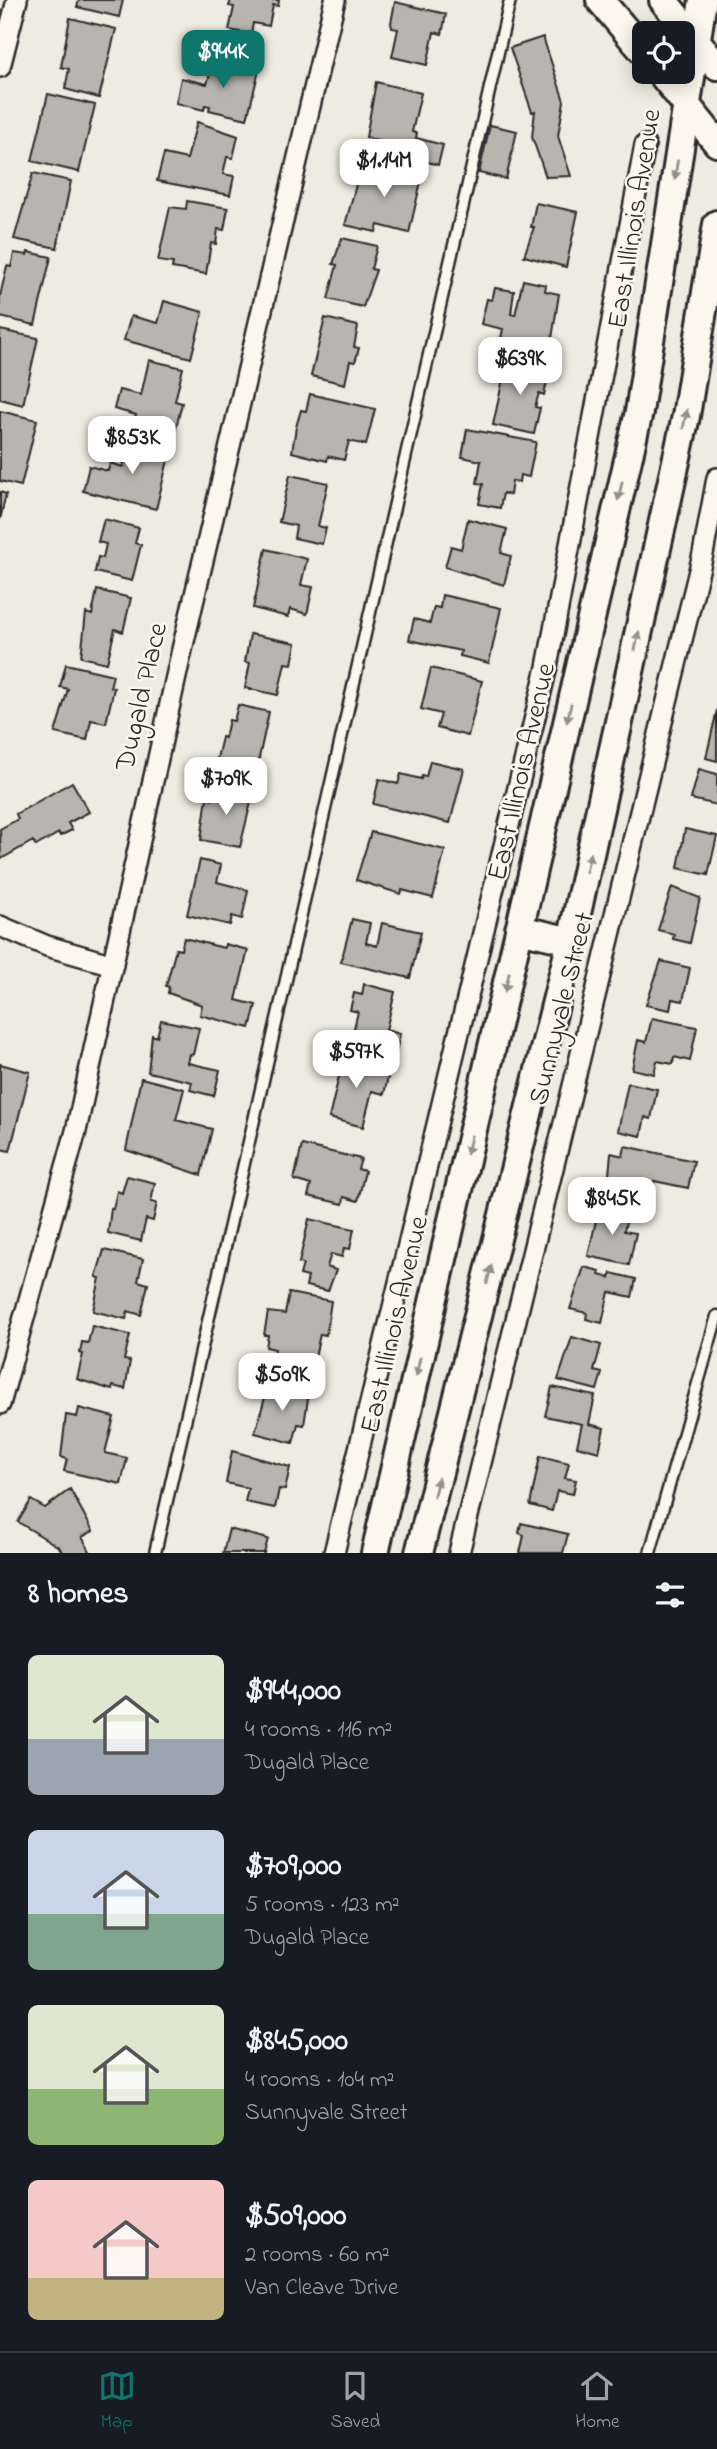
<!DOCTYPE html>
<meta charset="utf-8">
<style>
:root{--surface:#171b24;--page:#20242c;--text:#f1f3f6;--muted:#9ea1a6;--line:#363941;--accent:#0f766e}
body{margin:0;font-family:"Indie Flower",sans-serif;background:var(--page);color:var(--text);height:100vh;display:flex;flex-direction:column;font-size:26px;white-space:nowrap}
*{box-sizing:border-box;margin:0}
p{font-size:23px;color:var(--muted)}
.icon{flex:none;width:38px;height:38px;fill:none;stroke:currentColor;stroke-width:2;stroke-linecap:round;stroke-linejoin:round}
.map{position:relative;height:1553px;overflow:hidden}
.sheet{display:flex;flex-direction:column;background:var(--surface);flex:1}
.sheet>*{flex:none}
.tools{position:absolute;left:632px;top:21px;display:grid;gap:14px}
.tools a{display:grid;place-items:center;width:63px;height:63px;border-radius:10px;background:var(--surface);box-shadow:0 4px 18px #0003;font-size:35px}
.price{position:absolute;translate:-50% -60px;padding:0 16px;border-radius:14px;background:#fff;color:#222;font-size:23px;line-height:46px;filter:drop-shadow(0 2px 4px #0008)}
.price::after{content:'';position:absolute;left:50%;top:42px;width:21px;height:16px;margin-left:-10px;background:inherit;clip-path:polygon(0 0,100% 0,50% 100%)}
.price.on{background:var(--accent);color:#fff}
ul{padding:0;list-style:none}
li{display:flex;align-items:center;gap:21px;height:175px;padding:0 28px}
li span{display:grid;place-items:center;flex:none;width:196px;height:140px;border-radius:10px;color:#555}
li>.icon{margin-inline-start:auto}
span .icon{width:84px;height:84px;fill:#fffc;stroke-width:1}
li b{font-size:30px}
h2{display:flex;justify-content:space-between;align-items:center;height:84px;padding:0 28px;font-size:30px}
.menu{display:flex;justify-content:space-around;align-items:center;height:98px;border-top:2px solid var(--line);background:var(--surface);font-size:19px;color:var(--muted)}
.menu a{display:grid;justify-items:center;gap:4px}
.menu .on{color:var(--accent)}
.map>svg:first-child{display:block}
</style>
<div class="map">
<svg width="717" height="1553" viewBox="0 0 717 1553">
<rect width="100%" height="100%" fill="#eeebe0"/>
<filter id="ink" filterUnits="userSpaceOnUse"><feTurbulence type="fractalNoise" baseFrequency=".0143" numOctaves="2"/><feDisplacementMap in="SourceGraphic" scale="14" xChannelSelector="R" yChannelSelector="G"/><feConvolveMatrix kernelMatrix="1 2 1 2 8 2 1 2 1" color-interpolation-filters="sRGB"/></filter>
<g filter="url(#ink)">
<path fill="#b8b5ae" stroke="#2b2b2b" stroke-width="2" d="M79,0h44l-4,17 -42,-10z
M231,0h48l-1,6 -5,-1 -4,21 -16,-3 -2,11 -22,-4 5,-23 -5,-1z
M395,2l51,12 -4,20 -8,-2 -7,33 -35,-8 6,-28 -6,-1 -1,-5z
M70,18l46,11 -17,69 -34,-9 4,-20 -8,-2z
M543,37l21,64 -6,35 13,40 -25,1 -14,-40 3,-26 -3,1 -22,-64z
M221,58l39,8 -13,53 -38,-9 1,-4 -5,-1 -1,5 -28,-7 5,-25 26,6 3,-11 7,2z
M376,82l45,11 -9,39 5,1 -1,5 27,7 -5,20 -43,-13 1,-5 -30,-10z
M48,94l47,11 -16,67 -47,-11z
M197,122l41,14 -5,22 -6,-1 -4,17 11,2 -4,19 -73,-14 7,-27 23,5z
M490,125l27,6 -11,48 -27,-6z
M362,163l60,14 -13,56 -31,-8 -2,7 -31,-7z
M33,173l38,8 -14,67 -43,-9z
M187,201l41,7 -4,22 -6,-1 -2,15 -5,-1 -5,31 -34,-6 1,-5 -15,-2 12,-54 16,2z
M536,203l42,9 -12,55 -42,-11 10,-29h-3z
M342,238l35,8 -6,23 5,1 -13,37 -35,-8 9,-34 -4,-1z
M28,252l23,5 -16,68 -35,-8v-21l7,-30 4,1 3,-14 13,2z
M523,280l23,5 -1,6 14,3 -11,70 -35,-8 3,-15 -15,-3 2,-9 -22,-5 6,-25 5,1 3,-12 19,3 -3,23 4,1z
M164,301l39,11 -12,46 -67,-18 7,-24 27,7z
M325,318l33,8 -4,21 5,1 -4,14 -5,-1 -5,23 -34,-8z
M0,330l38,8 -15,67 -23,-6z
M149,360l34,8 -8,33 7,2 -7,29 -41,-9 2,-8 -22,-6 5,-19 22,5z
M507,360l38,6 -1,9 4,1 -4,19 -5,-2 -4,14 5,1 -6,26 -41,-9z
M310,394l65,15 -9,36 -17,-4 -5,19 -16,-4 -1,5 -35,-9 4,-25 5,-17 5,1z
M0,411l37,9 -16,66 -21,-5z
M467,429l69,13 -7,35 -9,-2 -1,7 -7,-1 -2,14 -7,-2 -3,15 -21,-4 4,-20 -6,-1 4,-22 -19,-4z
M130,439l40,13 -14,57 -73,-18 6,-25 19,5 2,-8 13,4z
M290,475l38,8 -10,43 8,2 -4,16 -28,-6 2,-12 -17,-4z
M0,492l6,2 -6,26z
M104,519l35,9 -4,15 6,2 -9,36 -37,-9 3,-15 5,1 3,-14 -8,-2z
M468,519l39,10 -6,24 10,3 -7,29 -59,-18 6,-21 10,3z
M266,549l41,10 -6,26 12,2 -6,27 -17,-5 -2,8 -35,-9z
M97,590l34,8 -8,34 -8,-3 -8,34 -26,-6 5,-44 6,2z
M442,595l59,13 -12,55 -29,-7 1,-5 -52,-11 5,-21 16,4 4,-16 6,1z
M250,634l46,9 -4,21 -7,-1 -7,32 -33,-7 5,-25 -5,-1z
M66,664l47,11 -3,12 4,1 -8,35 -15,-3 -4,20 -32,-7 13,-44 -8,-2z
M431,668l51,13 -14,55 -31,-8 4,-14 -20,-5z
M238,705l31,7 -13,60 -40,-9 6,-26 3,1 4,-18 5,1z
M717,710v51l-11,-3z
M430,761l34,8 -14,54 -77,-19 6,-25 19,5 3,-10 20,5 1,-3 4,1z
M699,769l18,5v31l-26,-6z
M72,782l17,30 -21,11 4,7 -12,6 -1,-3 -23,13 -3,-5 -32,18 -1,-30 18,-10 -2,-5z
M217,785l35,13 -12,49 -39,-7 6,-43 6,2z
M685,829l32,7 -9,39 -30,-7z
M371,832l74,18 -12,48 -31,-8 -1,4 -45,-14z
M200,860l21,5 -4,17 31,8 -6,29 -10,-3 -2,9 -43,-10z
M672,887l28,11 -10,45 -17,-4 1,-5 -16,-4z
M352,919l18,4 -4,20 11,3 5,-23 39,9 -11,46 -69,-16z
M184,938l40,10 1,-4 23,6 -12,50 20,5 -6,23 -50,-13 2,-10 -34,-12 1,-6 -3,-1 10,-37 5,1z
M661,961l29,7 -7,33 -11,-2 -2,11 -24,-5z
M364,984l31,8 -9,38 14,4 -5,23 -39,-11 2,-9 -6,-1 6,-24 -8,-2 4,-17 8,2z
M652,1018l45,9 -7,34 -16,-4 -1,7 -16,-3 -3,13 -22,-5 6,-29 8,2z
M161,1020l38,8 -6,27 -3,-1 -2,9 32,7 -6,26 -24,-6 2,-8 -44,-10 4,-37 5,2z
M344,1055l34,8 -2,7 13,3 -5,21 -12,-3 -9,36 -34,-9z
M0,1064l30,8 -20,79 -10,-2z
M141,1078l43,11 -8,31 36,9 -11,46 -75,-25z
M628,1083l29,6 -6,30 -6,-2 -4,19 -23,-5z
M302,1145l59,14 -3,10 7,2 -7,30 -14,-4 -1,7 -35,-8 3,-11 -17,-5z
M625,1146l69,15 -6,27 -34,-7 -3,13 -43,-9 3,-32 12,3z
M127,1176l28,7 -4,19 6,1 -4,18 -7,-2 -5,22 -33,-8 3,-25 2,1 4,-18 5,2z
M599,1207l29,6 -4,18 12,2 -7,32 -41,-9z
M309,1219l45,10 -4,20 -6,-1 -2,9 -11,-3 -4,13 9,3 -8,21 -22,-5 2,-9 -8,-2 3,-11 -4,-1z
M104,1250l39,9 -5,22 10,3 -7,31 -13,-4 -2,8 -33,-8 7,-33 -4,-1z
M584,1267l16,4 -1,4 11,3 1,-5 25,6 -4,18 -23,-5 -7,31 -16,-4 1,-6 -17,-4z
M289,1293l42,8 -5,34 -6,-1 -6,28 -40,-7 1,-6 -9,-2 2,-12h-4l4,-23 17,2z
M92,1326l38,9 -6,25 6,1 -5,28 -12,-3 -1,4 -35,-11 6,-25 -3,-1 2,-11 6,1z
M572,1337l29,8 -7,26 8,2 -5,17 -39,-10z
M269,1383l40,9 -5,33 -6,-1 -5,19 -38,-10z
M552,1387l43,9 -6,28 15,4 -5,24 -22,-6 5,-22 -37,-8z
M79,1408l35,9 -9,36 22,5 -6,26 -57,-13 3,-12 -6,-2 5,-42 11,2z
M232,1451l58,16 -5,23 -6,-1 -4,19 -30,-6 3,-14 -22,-5z
M540,1456l29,7 -4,15 11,2 -3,14 -16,-3 -5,20 -22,-6z
M70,1489l23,42 -11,6 9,16h-28l-4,-6 -41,-25 13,-22 14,8z
M521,1523l47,11 -5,19h-43l4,-18 -5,-2z
M229,1529l39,10 -4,14h-41z"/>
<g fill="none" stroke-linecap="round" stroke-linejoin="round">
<g stroke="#2b2b2b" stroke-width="15">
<path id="service" d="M155,1553l355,-1553
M650,1553l67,-237"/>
</g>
<g stroke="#2b2b2b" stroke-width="24">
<path id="minor" d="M0,67l17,-67
M0,926l47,20 66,19
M0,1404l76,-273 105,-477 154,-654
M334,1553l213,-886 98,-522
M459,1553l244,-999 14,-76"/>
</g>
<g stroke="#2b2b2b" stroke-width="32">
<path id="secondary" d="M600,0l44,52
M663,0l54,66
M660,72l57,71
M519,929l52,12
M375,1553l264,-1141 64,-412
M419,1553l152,-612 115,-525 31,-192"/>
</g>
<use href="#service" stroke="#fbf7ec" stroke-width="10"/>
<use href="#minor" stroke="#fbf7ec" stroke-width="19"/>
<use href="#secondary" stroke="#fbf7ec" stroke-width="26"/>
</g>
<defs><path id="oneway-solid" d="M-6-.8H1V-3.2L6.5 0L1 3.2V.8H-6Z" transform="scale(1.75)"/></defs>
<g fill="#93918c">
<use href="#oneway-solid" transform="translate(676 170) rotate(99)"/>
<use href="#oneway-solid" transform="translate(685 419) rotate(-79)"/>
<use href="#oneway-solid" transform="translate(620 491) rotate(103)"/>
<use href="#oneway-solid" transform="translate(637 641) rotate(-78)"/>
<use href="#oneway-solid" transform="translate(569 713) rotate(103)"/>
<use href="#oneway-solid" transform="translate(588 863) rotate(-78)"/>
<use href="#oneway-solid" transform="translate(507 982) rotate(103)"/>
<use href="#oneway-solid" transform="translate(469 1145) rotate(103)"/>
<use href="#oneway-solid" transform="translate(489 1275) rotate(-76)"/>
<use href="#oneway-solid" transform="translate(418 1367) rotate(103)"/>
<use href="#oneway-solid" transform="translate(436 1487) rotate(-76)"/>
</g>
</g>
<g text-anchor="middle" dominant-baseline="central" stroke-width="5" stroke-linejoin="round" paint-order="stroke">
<g font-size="28" fill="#2b2b2b" stroke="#fbf7ec">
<text transform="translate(636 219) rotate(-81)">East Illinois Avenue</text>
<text transform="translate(143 697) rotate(-77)">Dugald Place</text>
<text transform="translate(523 772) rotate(-77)">East Illinois Avenue</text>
<text transform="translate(563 1009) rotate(-76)">Sunnyvale Street</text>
<text transform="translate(396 1325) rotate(-77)">East Illinois Avenue</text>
</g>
</g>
</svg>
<div class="tools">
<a><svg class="icon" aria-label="locate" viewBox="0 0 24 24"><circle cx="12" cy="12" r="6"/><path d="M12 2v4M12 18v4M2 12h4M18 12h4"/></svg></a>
</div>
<b class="price on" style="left:223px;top:90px">$944K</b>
<b class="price" style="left:384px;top:199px">$1.14M</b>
<b class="price" style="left:520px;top:397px">$639K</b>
<b class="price" style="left:132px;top:476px">$853K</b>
<b class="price" style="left:226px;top:817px">$709K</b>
<b class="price" style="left:356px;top:1090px">$597K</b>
<b class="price" style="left:612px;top:1237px">$845K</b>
<b class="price" style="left:282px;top:1413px">$509K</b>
</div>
<section class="sheet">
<h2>8 homes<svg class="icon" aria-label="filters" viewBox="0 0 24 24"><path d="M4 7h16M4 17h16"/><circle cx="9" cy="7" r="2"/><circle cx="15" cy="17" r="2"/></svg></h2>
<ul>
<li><span style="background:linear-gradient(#dfe7d0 60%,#9aa5b1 0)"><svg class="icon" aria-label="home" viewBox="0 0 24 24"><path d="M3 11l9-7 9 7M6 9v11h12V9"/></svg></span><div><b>$944,000</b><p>4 rooms · 116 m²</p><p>Dugald Place</p></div></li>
<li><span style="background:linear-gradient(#c9d6e8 60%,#7fa58c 0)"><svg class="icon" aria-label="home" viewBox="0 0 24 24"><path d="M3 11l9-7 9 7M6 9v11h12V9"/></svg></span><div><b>$709,000</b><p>5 rooms · 123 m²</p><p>Dugald Place</p></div></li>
<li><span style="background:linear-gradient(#dfe7d0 60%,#8fb573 0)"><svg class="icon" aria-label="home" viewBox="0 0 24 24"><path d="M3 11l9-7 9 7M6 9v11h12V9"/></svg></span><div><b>$845,000</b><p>4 rooms · 104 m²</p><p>Sunnyvale Street</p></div></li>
<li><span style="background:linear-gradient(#f6c9c9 70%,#c2b280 0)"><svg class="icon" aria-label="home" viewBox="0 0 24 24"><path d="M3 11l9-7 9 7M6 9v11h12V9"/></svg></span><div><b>$509,000</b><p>2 rooms · 60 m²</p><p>Van Cleave Drive</p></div></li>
</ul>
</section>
<nav class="menu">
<a class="on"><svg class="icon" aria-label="map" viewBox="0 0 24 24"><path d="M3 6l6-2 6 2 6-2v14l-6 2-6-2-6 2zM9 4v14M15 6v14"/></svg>Map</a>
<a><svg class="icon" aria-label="saved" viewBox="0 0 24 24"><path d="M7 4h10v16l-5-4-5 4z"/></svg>Saved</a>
<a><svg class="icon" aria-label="home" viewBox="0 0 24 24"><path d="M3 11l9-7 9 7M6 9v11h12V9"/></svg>Home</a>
</nav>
